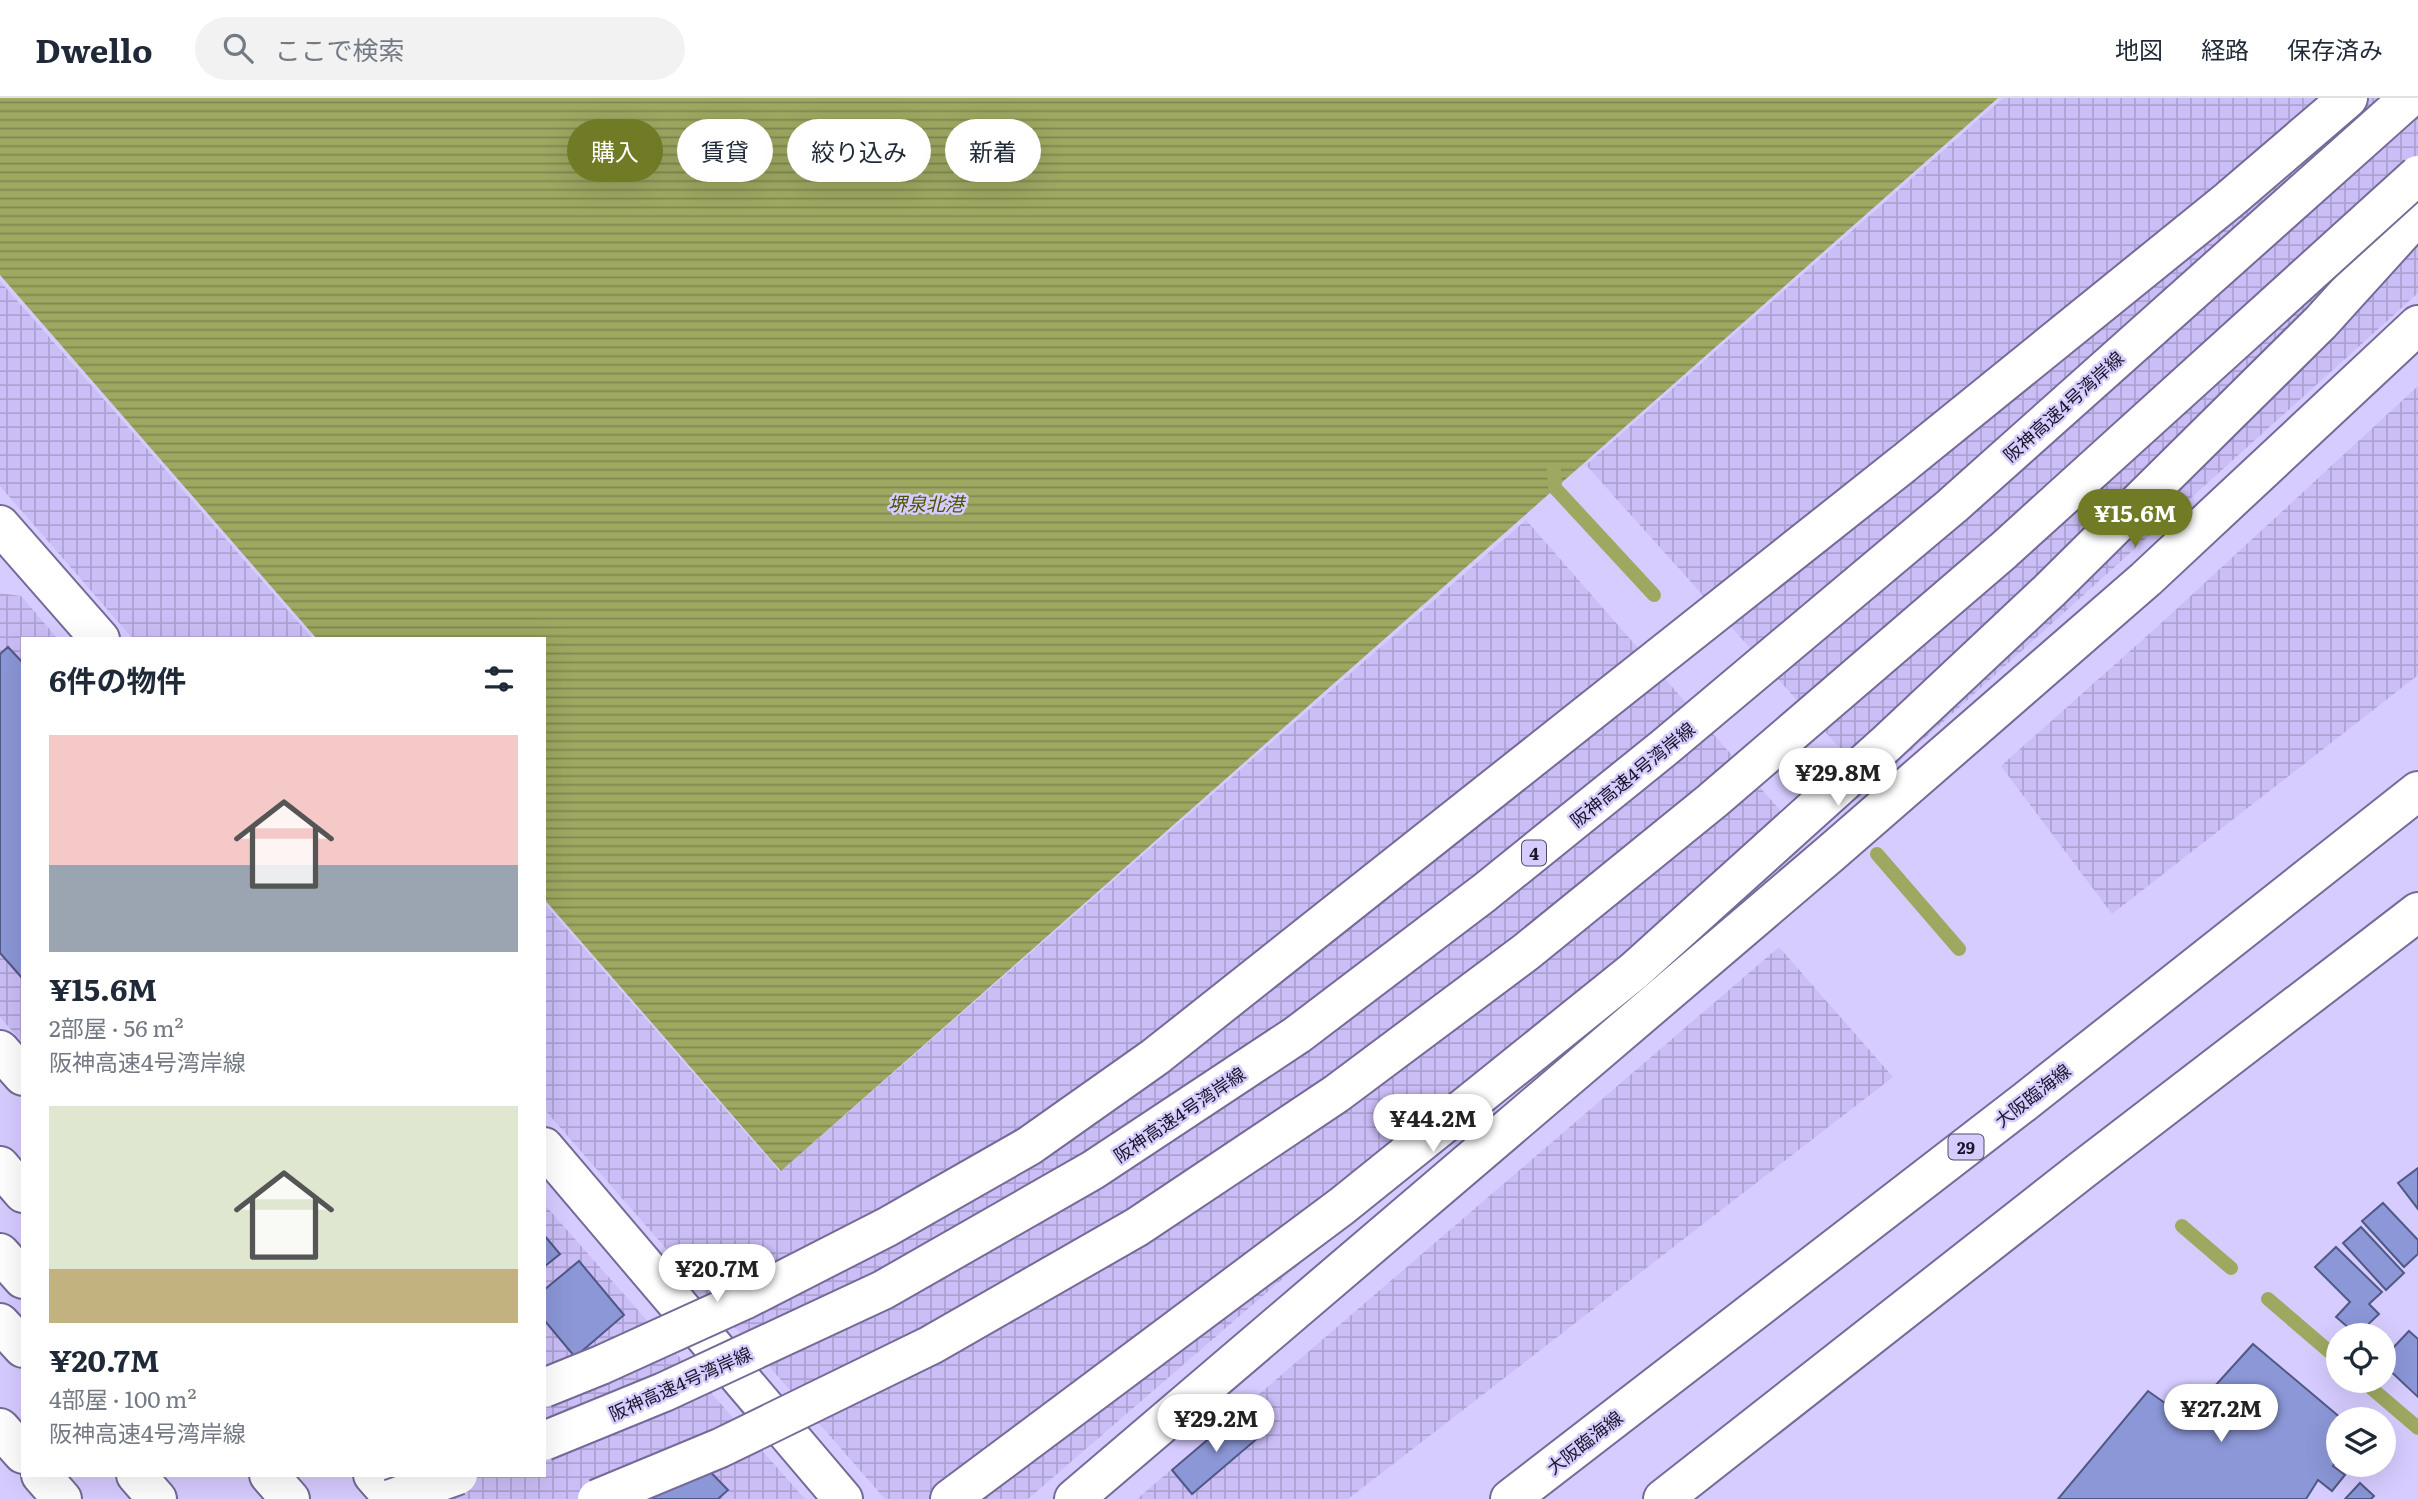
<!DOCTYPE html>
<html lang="ja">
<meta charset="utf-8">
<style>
:root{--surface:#fff;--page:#f2f2f3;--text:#1f2937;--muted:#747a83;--line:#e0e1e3;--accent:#717a25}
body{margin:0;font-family:Literata,"Noto Sans JP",serif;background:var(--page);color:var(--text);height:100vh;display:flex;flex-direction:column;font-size:26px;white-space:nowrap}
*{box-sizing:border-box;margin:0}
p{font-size:23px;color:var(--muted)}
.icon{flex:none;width:38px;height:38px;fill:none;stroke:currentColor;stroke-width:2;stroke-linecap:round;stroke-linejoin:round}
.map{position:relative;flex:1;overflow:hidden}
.sheet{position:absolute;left:21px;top:539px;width:525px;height:840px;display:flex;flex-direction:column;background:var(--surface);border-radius:0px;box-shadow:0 7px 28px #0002}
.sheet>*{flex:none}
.banner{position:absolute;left:567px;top:21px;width:665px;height:63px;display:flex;gap:14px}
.fabs{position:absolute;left:2326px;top:1225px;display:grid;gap:14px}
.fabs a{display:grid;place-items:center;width:70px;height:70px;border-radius:50%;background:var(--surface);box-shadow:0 7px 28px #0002;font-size:35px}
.price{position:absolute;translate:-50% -60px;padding:0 16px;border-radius:24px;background:#fff;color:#222;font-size:23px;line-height:46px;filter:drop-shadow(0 2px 4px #0008)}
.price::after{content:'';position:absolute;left:50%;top:42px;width:21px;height:16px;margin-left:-10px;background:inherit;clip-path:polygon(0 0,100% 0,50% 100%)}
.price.selected{background:var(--accent);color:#fff}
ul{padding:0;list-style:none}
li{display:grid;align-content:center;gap:14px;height:371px;padding:0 28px}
li span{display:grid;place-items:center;height:217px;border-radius:0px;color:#555}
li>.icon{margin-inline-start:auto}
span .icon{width:126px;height:126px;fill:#fffc;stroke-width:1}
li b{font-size:30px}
h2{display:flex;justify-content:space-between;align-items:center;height:84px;padding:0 28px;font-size:30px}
.pill{padding:0 24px;border-radius:32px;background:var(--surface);box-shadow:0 7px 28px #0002;font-size:24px;line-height:63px}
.pill.selected{background:var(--accent);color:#fff}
header{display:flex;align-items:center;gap:42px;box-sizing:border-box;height:98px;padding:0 35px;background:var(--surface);border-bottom:2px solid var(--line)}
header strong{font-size:33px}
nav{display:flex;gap:38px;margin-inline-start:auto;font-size:24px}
.search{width:490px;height:63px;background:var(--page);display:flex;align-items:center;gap:18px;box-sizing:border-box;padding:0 24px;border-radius:38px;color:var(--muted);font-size:26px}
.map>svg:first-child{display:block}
</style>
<header>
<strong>Dwello</strong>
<div class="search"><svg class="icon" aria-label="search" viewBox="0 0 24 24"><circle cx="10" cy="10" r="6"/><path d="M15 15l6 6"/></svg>ここで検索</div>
<nav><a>地図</a><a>経路</a><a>保存済み</a></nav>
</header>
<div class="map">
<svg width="2418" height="1401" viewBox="0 0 2418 1401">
<defs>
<pattern id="industrial-grid" width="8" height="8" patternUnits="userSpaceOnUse" patternTransform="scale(1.75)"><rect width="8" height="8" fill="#cbbef7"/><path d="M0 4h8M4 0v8" fill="none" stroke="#aea2d4"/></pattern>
<pattern id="water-rules" width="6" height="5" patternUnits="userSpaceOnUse" patternTransform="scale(1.75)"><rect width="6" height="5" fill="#9ea861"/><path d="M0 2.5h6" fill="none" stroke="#808850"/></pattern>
</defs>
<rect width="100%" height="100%" fill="#d7ccff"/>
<path fill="url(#industrial-grid)" d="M2003,0h415v195l-545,492 -287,-320z
M0,183l121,138 192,220h-180l-133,-153z
M2418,288v289l-306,239 -111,-148 157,-140z
M1526,422l273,312 -771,667h-143l-341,-390v-206l236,269z
M0,495l21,3 37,43h-35v404l-23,-26z
M1779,849l114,130 -545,422h-211z
M544,1106l261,295h-375l-20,-24h134z"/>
<path fill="url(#water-rules)" d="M0,0h1998l-1217,1073 -237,-272v-260h-227l-317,-364z"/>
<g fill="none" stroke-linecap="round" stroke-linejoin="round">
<path stroke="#9ea861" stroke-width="14" d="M1554,372l1,18 99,107
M1877,756l82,95
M2182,1128l49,42
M2268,1201l70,60
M2363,1283l55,47"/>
</g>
<path fill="#8b97d7" stroke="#505884" stroke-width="2" d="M8,549l15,16v316l-23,-26v-299z
M2418,1070v41l-20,-26z
M2383,1105l35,37v14l-14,13 -42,-46z
M2361,1129l43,46 -18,17 -43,-47z
M544,1137l16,19 -16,13z
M2336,1149l46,45 -13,12 10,10 -22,21 -21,-18 14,-15 -35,-35z
M579,1163l45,54 -49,42 -31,-37v-30z
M2409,1233l9,8v58l-34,-32v-22l7,7z
M2253,1246l89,75h-4v40l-5,7 12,9 -13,16 -14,-11 -12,19h-248l90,-108 38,27z
M1239,1315l20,24 -67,57 -20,-24z
M689,1352l39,40 -10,9h-79z
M2360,1385l14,13 -3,3h-26z"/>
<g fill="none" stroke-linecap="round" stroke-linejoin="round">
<g stroke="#756a98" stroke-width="42">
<path id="minor" d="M0,952l23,26
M373,1377l21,24"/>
</g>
<g stroke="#756a98" stroke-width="42">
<path id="tertiary" d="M0,427l100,114
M544,1049l299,352
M0,1068l23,27
M0,1330l23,26
M41,1377l21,24
M269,1377l21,24
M1074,1401l757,-646 315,-274 272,-254"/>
</g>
<g stroke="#756a98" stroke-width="42">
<path id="primary" d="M1510,1401l517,-399 391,-309
M1663,1401l419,-329 336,-258"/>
</g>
<g stroke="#756a98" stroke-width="42">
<path id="motorway" d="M1903,366l326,-264 119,-102
M0,1155l23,26
M0,1225l23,25
M136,1377l21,24
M950,1401l392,-293 292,-235 254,-229 161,-151 272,-269 97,-107"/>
</g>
<use href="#minor" stroke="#fff" stroke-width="38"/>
<use href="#tertiary" stroke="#fff" stroke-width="38"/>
<use href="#primary" stroke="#fff" stroke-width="38"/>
<use href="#motorway" stroke="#fff" stroke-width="38"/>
<g stroke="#756a98" stroke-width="42" stroke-linecap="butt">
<path id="motorway-bridge" d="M544,1290l57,-23 143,-65 143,-73 142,-81 126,-89 748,-593
M544,1343l120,-49 219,-102 210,-120 204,-135 187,-142 181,-146 287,-241 457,-408
M391,1401l67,-24
M597,1401l123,-51 211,-103 206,-118 199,-133 190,-142 186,-151 291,-250 415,-376"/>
</g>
<use href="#motorway-bridge" stroke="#fff" stroke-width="38"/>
</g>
<g text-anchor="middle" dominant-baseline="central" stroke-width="5" stroke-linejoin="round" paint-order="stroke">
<g fill="#d7ccff" stroke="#534c68" stroke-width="2">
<rect x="1522" y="742.5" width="24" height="25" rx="5"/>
<rect x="1948.5" y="1036.5" width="35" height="25" rx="5"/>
</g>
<g font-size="16" font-weight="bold" fill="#1a1527">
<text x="1534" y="755">4</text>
<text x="1966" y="1049">29</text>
</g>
<g font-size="18" fill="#1a1527" stroke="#d7ccff">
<text transform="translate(2063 308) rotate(-42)">阪神高速4号湾岸線</text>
<text transform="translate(1632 676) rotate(-39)">阪神高速4号湾岸線</text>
<text transform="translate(2032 997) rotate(-38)">大阪臨海線</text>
<text transform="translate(1179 1016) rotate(-34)">阪神高速4号湾岸線</text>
<text transform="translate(680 1285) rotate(-24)">阪神高速4号湾岸線</text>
<text transform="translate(1584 1344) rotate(-38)">大阪臨海線</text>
</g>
<g font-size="19" font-style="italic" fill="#4f5600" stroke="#d7ccff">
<text x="926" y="405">堺泉北港</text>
</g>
</g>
</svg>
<div class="fabs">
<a><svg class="icon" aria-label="locate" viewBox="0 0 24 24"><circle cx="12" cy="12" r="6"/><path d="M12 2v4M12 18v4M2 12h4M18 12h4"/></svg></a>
<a><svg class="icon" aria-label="layers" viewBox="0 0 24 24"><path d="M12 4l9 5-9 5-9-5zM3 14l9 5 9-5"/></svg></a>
</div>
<b class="price selected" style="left:2135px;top:451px">¥15.6M</b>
<b class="price" style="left:1838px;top:710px">¥29.8M</b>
<b class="price" style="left:1433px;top:1056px">¥44.2M</b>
<b class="price" style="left:717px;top:1206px">¥20.7M</b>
<b class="price" style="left:2221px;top:1346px">¥27.2M</b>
<b class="price" style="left:1216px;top:1356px">¥29.2M</b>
<div class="banner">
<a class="pill selected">購入</a>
<a class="pill">賃貸</a>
<a class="pill">絞り込み</a>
<a class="pill">新着</a>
</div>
<section class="sheet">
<h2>6件の物件<svg class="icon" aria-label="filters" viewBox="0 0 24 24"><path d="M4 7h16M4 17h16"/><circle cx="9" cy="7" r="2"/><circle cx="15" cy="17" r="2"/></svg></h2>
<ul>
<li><span style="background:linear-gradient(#f6c9c9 60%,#9aa5b1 0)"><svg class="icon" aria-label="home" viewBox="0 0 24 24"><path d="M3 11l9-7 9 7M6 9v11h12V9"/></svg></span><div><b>¥15.6M</b><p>2部屋 · 56 m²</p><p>阪神高速4号湾岸線</p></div></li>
<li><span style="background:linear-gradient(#dfe7d0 75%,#c2b280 0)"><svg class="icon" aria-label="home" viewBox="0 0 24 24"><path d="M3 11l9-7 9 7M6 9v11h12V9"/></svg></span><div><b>¥20.7M</b><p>4部屋 · 100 m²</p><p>阪神高速4号湾岸線</p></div></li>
</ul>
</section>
</div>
